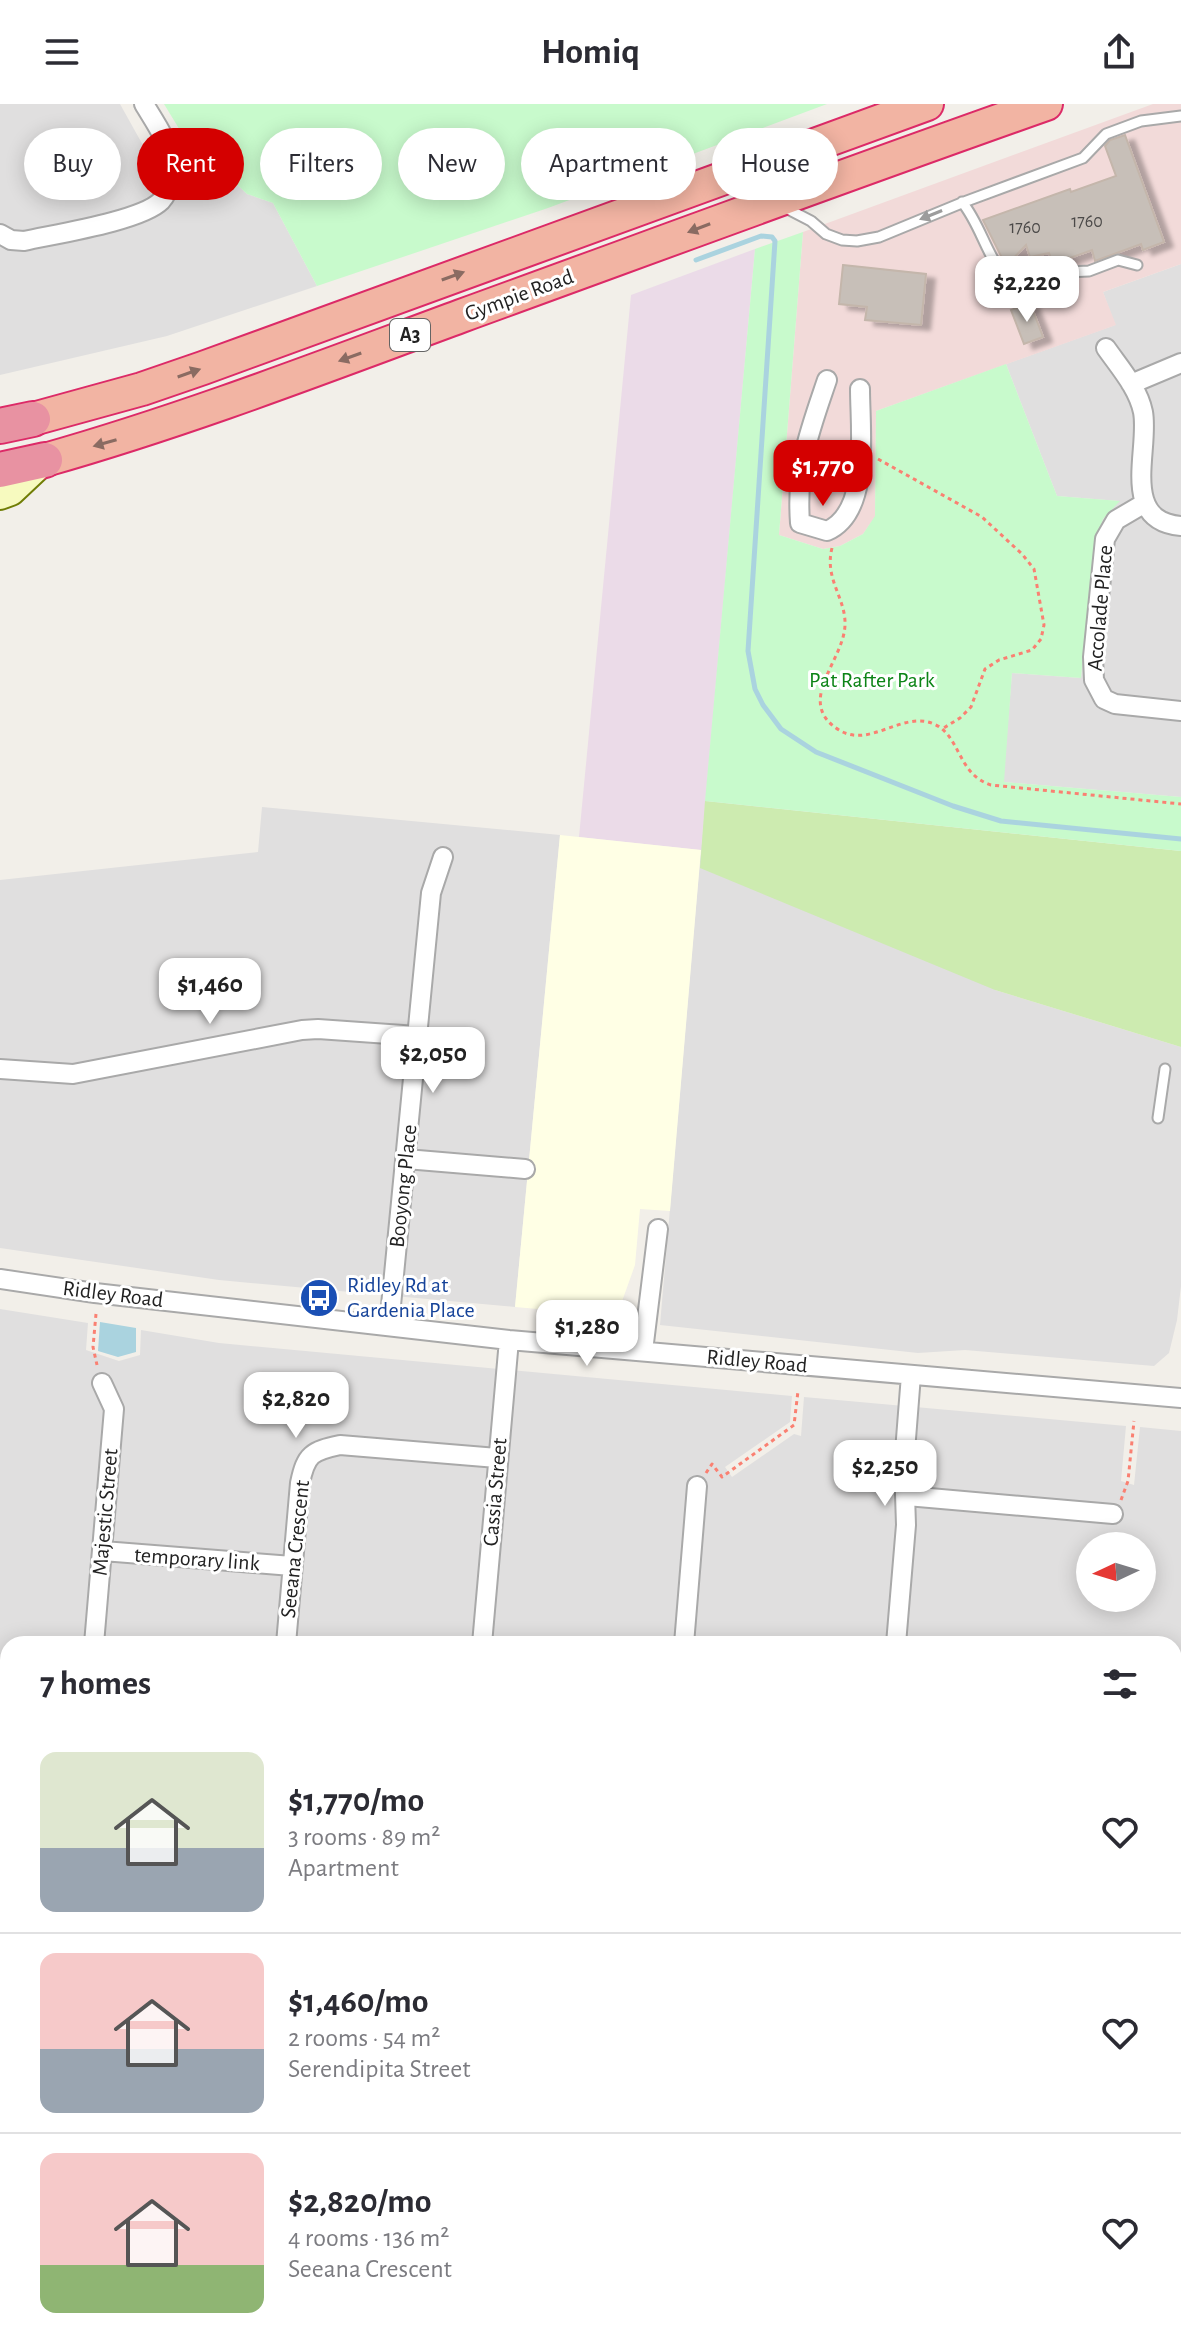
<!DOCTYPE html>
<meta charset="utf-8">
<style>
:root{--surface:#fff;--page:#f2f2f3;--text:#2b2b33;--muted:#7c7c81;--line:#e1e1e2;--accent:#d40000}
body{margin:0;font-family:"Alegreya Sans",sans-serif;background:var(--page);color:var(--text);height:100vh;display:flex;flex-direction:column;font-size:30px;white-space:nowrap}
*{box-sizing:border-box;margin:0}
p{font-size:26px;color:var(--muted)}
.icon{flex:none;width:44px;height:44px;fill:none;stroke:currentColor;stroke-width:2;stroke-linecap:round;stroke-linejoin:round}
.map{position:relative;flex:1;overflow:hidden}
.panel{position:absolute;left:0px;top:1532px;width:1182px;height:712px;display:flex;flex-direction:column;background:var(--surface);border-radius:24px 24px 0 0;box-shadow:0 4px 20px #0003}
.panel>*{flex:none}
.hud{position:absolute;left:24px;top:24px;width:1134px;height:72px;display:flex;gap:16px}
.needle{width:52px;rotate:266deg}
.buttons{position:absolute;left:1076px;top:1428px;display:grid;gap:16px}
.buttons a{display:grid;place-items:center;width:80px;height:80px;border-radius:50%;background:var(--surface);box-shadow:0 4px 20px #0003;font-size:40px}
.price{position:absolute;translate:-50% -68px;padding:0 18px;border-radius:16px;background:#fff;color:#222;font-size:26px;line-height:52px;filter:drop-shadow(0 2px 4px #0008)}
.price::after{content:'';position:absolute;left:50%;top:48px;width:24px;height:18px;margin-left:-12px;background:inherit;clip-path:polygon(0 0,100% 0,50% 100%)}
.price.active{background:var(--accent);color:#fff}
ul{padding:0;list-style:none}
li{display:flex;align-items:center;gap:24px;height:200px;padding:0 40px}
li+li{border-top:2px solid var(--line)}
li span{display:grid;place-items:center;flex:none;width:224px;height:160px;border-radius:16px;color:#555}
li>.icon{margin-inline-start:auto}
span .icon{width:96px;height:96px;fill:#fffc;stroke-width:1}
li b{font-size:34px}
h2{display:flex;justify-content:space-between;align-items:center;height:96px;padding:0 40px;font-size:34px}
.chip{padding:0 28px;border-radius:36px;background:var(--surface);box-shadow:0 4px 20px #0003;font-size:28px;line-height:72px}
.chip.active{background:var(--accent);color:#fff}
header{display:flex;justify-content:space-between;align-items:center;height:104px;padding:0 40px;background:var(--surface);font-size:36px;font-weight:700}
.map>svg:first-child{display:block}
</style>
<header><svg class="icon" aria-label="menu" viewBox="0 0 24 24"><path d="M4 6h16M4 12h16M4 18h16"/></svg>Homiq<svg class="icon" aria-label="share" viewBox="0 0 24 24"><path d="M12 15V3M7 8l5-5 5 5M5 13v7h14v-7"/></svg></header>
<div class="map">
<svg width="1181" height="2244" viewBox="0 0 1181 2244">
<defs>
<filter id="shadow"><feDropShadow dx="9" dy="5" stdDeviation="2" flood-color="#0004"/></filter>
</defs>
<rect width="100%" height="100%" fill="#f2efe9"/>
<path fill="#e0dfdf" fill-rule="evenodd" d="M0,0h120l34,61 75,12 18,17 26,9 44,83 -150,50 -167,39z
M1181,160v533l-178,-15 9,-109 69,5 13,-131 9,-28 16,-18 -62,-5 -51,-132 109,-39 -12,-33z
M705,697l304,33 -14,156 186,57v239l-4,34 -8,33 -15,13 -189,-16 -47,3 -258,-28z
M262,703l298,28 -45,472 -296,-27 -219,-32v-368l258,-28z
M0,1205l88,14 -2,27 33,11 21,-6 1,-25 78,13 573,53 -2,26 -65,45 7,10 62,-43 7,2 3,-39 322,29 -5,55 13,4 6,-58 41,4v253h-7v-40h-1166v308l-8,-1zM1090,1442h52v52h-52z
M1174,1701h7v543h-1181v-301h8v293h1166z"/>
<path fill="#f2dad9" d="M1153,0h28v160l-78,28 13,33 -240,86 -1,106 -12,17 -23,12 -17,3 -44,-14 24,-303z"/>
<path fill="#ebdbe8" d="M755,145l-54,601 -122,-13 52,-542z"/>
<path fill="#ffffe5" d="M560,731l141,15 -31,361 -30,-2 -5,56 -15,42 -14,4 -1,4 -90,-8z"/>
<path fill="#c7c7b4" d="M1174,1580h7v121h-7z"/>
<path fill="#cdebb0" d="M705,697l476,50v196l-186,-57 -295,-122z"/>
<path fill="#c8facc" d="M164,0h663l-279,104 -231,78 -44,-83 -26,-9 -18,-17 -35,-6 -5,-26z
M803,128l-24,303 44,14 17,-3 23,-12 12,-18 1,-105 130,-47 51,132 63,5 -17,18 -9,28 -13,131 -69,-5 -8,109 177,15v54l-476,-50 50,-552z
M0,1847l8,1v95h-8z"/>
<path fill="#aad3df" d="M100,1218l36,6v24l-18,5 -20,-6z"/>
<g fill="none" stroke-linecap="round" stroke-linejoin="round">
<path stroke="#aad3df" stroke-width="5" d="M696,156l65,-24 11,1 3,4 -27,410 7,38 8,16 18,24 35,23 137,54 48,15 180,18"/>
</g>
<path fill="#c7bfb8" stroke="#c4b6ab" stroke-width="2" filter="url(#shadow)" d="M1125,31l39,107 -21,8 -2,-6 -46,17 -3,-11 -39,14 -4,-11 -19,4 -4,-12 -20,21 -23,-46 87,-31 1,3 45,-16 -11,-30 5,-6z
M843,161l83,9 -5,51 -56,-5 2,-13 -28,-3z
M1030,199l13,34 -19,7 -13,-34z"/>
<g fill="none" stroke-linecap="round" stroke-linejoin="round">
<g stroke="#a9a9a9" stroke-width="13">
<path id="service" d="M962,98c23,28 26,68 58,86l47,-16 22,-1 29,-11 19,5
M782,102l29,15 15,13 16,6 15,1 22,-4 85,-35 119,-44 23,-24 35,-13 40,-5
M1158,1014l7,-49"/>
</g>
<g stroke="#a9a9a9" stroke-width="22">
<path id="minor" d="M0,130l11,6 13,1c31,-7 117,-20 137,-40 9,-10 13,-29 10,-41 -3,-20 -17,-39 -27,-56
M1106,244c14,20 32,40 37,64 7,37 -24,109 38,114
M827,276c-18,53 -31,85 -27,143l27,8c44,-19 33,-101 33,-142
M1131,280l50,-21
M1145,399l-29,17 -11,19 -12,118 1,23 10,19 11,5 66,7
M0,965l73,5 229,-44 16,-1 99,7
M406,1055l119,10
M0,1175l95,14 414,47 672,58
M389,1222l42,-433 12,-36
M643,1247l15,-122
M907,1392l206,18
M103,1447l189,15
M94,1540l20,-235 -12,-26
M286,1540l14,-161c6,-29 12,-32 40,-38l157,13
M482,1540l27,-304
M684,1540l13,-158
M896,1540l10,-119 -2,-61 7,-89
M0,1615h8
M0,2136l8,1
M748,2244l1,-8"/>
</g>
<g stroke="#707d05" stroke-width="30">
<path id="secondary" d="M0,392l11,-4 34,-32"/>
</g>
<g stroke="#dc2a67" stroke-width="36">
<path id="trunk" d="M33,315l109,-30 61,-21 724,-264
M45,356c141,-40 278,-93 416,-144 195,-71 389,-143 585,-212"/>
</g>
<g stroke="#dc2a67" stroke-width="38">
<path id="motorway" d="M0,322l33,-7
M0,366l45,-10"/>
</g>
<path stroke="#fa8072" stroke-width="3" stroke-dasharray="4 4" stroke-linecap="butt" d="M878,355l104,58 40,37 12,15 10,56 -3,14 -9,11 -33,10 -14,9 -14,38 -11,11 -18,11
M832,444c-8,31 14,50 13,77 -1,36 -51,77 -6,105 31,19 64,-20 95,-6 27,12 23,50 57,61l190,19
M96,1210l-3,33 4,18
M706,1369l6,-9 10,13 72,-52 4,-34
M1121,1396l7,-19 6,-60
M0,1871h8"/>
<use href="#service" stroke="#fff" stroke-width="9"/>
<use href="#minor" stroke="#fff" stroke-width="18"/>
<use href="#secondary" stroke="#f7fabf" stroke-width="26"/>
<use href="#trunk" stroke="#f2b4a3" stroke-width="32"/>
<use href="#motorway" stroke="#e892a2" stroke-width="34"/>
</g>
<defs><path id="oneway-solid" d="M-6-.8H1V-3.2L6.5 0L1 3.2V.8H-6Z" transform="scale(2)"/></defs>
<use fill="#9c9c9c" href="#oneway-solid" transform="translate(931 111) rotate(158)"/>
<g fill="#8a6b62">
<use href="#oneway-solid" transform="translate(699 124) rotate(159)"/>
<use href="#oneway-solid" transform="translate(453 172) rotate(-20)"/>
<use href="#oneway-solid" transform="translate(350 253) rotate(160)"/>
<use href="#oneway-solid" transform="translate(189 269) rotate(-19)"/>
<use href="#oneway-solid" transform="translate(105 339) rotate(164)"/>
</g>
<defs>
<g id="bus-disc" transform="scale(2)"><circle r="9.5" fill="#1a4fb4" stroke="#fff"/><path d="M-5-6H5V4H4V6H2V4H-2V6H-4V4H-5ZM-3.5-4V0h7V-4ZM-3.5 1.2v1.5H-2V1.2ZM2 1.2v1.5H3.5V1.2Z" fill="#fff"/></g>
</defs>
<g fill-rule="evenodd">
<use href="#bus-disc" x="319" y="1194"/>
</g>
<g text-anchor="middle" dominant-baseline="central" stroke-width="6" stroke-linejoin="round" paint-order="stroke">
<g font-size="18" fill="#4b4948">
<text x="1087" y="118">1760</text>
<text x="1025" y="124">1760</text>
</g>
<rect fill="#fff" stroke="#646464" stroke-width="2" x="390" y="215" width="40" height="32" rx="6"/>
<g font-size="20" font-weight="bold" fill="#222">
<text x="410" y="231">A3</text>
</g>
<g font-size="22" fill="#222" stroke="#fff">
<text transform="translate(519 191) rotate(-20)">Gympie Road</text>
<text transform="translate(1100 504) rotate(-85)">Accolade Place</text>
<text transform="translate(403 1082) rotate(-84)">Booyong Place</text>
<text transform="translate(113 1190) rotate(7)">Ridley Road</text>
<text transform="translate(757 1257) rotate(5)">Ridley Road</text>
<text transform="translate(495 1388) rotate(-85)">Cassia Street</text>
<text transform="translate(105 1408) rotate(-85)">Majestic Street</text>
<text transform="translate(295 1445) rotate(-84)">Seeana Crescent</text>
<text transform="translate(197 1455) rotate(4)">temporary link</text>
</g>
<g font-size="22" fill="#0c8416" stroke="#fff">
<text x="872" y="576">Pat Rafter Park</text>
</g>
<g font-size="22" fill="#164399" stroke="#fff" text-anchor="start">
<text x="347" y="1181">Ridley Rd at<tspan x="347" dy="25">Gardenia Place</tspan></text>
</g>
</g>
</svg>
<div class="buttons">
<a><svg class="needle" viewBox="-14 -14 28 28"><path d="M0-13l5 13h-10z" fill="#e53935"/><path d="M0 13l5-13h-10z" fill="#7c7c81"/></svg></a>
</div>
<b class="price" style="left:1027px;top:220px">$2,220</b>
<b class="price active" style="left:823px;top:404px">$1,770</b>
<b class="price" style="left:210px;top:922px">$1,460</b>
<b class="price" style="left:433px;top:991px">$2,050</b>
<b class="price" style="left:587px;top:1264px">$1,280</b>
<b class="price" style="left:296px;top:1336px">$2,820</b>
<b class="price" style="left:885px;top:1404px">$2,250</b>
<div class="hud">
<a class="chip">Buy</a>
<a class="chip active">Rent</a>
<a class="chip">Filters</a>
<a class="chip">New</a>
<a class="chip">Apartment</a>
<a class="chip">House</a>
</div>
<section class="panel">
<h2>7 homes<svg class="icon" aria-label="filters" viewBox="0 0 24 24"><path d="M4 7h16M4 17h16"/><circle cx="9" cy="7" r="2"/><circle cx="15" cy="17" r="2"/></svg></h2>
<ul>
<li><span style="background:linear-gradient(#dfe7d0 60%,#9aa5b1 0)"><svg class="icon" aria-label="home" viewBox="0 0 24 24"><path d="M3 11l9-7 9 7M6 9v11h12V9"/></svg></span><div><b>$1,770/mo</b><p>3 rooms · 89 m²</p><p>Apartment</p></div><svg class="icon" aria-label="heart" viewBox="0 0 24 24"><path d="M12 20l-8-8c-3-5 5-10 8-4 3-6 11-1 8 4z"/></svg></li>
<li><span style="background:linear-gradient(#f6c9c9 60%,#9aa5b1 0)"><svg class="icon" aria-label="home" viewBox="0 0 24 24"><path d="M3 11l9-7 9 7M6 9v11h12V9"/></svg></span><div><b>$1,460/mo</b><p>2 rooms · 54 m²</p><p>Serendipita Street</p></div><svg class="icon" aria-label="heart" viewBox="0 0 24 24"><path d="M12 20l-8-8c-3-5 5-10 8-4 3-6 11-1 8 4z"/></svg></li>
<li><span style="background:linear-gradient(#f6c9c9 70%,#8fb573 0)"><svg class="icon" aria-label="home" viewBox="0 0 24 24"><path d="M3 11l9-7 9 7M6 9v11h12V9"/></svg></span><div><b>$2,820/mo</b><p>4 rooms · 136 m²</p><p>Seeana Crescent</p></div><svg class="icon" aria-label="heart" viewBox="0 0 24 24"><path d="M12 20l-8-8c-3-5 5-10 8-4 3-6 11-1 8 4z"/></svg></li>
</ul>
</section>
</div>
